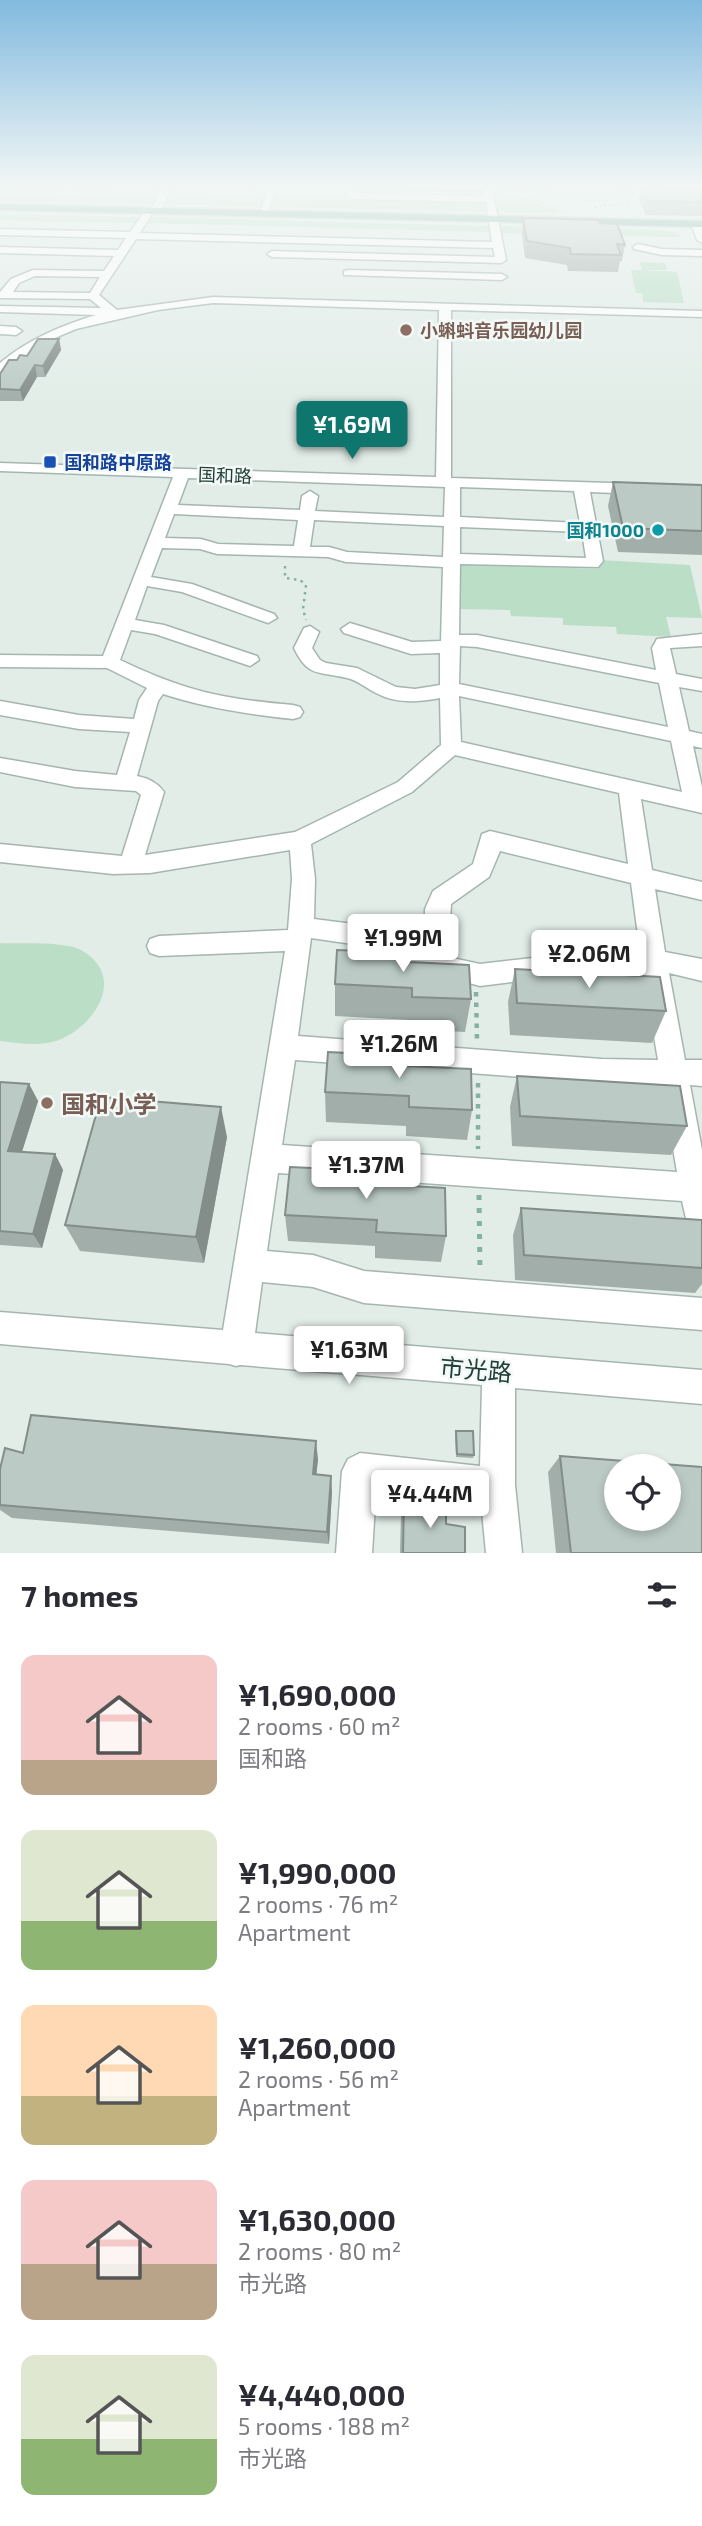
<!DOCTYPE html>
<meta charset="utf-8">
<style>
:root{--surface:#fff;--page:#f7f7f7;--text:#2b2b33;--muted:#7c7c81;--accent:#0f766e}
body{margin:0;font-family:"Exo 2","Noto Sans SC",sans-serif;background:var(--page);color:var(--text);height:100vh;display:flex;flex-direction:column;font-size:26px;white-space:nowrap}
*{box-sizing:border-box;margin:0}
p{font-size:23px;color:var(--muted)}
.icon{flex:none;width:38px;height:38px;fill:none;stroke:currentColor;stroke-width:2;stroke-linecap:round;stroke-linejoin:round}
.map{position:relative;height:1553px;overflow:hidden}
.sheet{display:flex;flex-direction:column;background:var(--surface);flex:1}
.sheet>*{flex:none}
.controls{position:absolute;left:604px;top:1454px;display:grid;gap:14px}
.controls a{display:grid;place-items:center;width:77px;height:77px;border-radius:50%;background:var(--surface);box-shadow:0 4px 10px #0003;font-size:35px}
.price{position:absolute;translate:-50% -60px;padding:0 16px;border-radius:7px;background:#fff;color:#222;font-size:23px;line-height:46px;filter:drop-shadow(0 2px 4px #0008)}
.price::after{content:'';position:absolute;left:50%;top:42px;width:21px;height:16px;margin-left:-10px;background:inherit;clip-path:polygon(0 0,100% 0,50% 100%)}
.price.current{background:var(--accent);color:#fff}
ul{padding:0;list-style:none}
li{display:flex;align-items:center;gap:21px;height:175px;padding:0 21px}
li span{display:grid;place-items:center;flex:none;width:196px;height:140px;border-radius:14px;color:#555}
li>.icon{margin-inline-start:auto}
span .icon{width:84px;height:84px;fill:#fffc;stroke-width:1}
li b{font-size:30px}
h2{display:flex;justify-content:space-between;align-items:center;height:84px;padding:0 21px;font-size:30px}
.map>svg:first-child{display:block}
</style>
<div class="map">
<svg width="702" height="1553" viewBox="0 0 702 1553">
<rect width="100%" height="100%" fill="#e2ede8"/>
<path fill="#bbdec6" d="M0,190l61,1 -3,5 17,1 5,-6 80,2 -6,11 -154,-3z
M169,193l96,3 -4,11 -98,-3z
M274,196l210,5 1,11 -215,-5z
M492,201l40,1 35,11 -73,-1z
M0,214l139,3 -4,6 -135,-3z
M149,217l342,9 1,6 -346,-9z
M502,226l155,4 17,2 7,5 -180,-4z
M640,262l25,1 2,7h-23l33,2 7,31 -41,-1 -1,-9h-6l-5,-23h11z
M599,560l91,5 12,53 -36,-1 5,20 -54,-3 -1,-7 -53,-2v-7l-52,-2 -1,-6 -51,-1v-45l140,5z
M0,943c21,1 63,-2 81,7 46,26 15,75 -22,90 -18,7 -40,3 -59,1z"/>
<g fill="none" stroke-linecap="round" stroke-linejoin="round">
<g stroke="#a5b5b0" stroke-width="3">
<path id="minor" d="M162,188h9l-10,22 -8,2 -13,21 352,9 -6,-40 -134,-3 -5,-3 -2,-8h9l2,5 129,3 -1,-8h8l14,72 -5,3 -229,-6 -5,-3 5,-3 223,6 -2,-9 -357,-9 -37,56 18,15 96,-13 489,14v6l-251,-7v168l189,6 8,5 -8,5 -50,-2 13,69 -5,6 -138,-3 -1,71h18l179,35 -4,-22 5,-9 45,-5v12l-32,2 6,26 26,5v12l-23,-4 10,44 13,3v14l-9,-2 9,41v26l-61,-14 11,71 50,12v18l-47,-11 10,63 37,7v22l-33,-8 16,87h17v26l-12,-1 12,65v94l-11,-4 -9,-39 -404,-28 -11,78 46,4 51,16 338,27v32l-338,-27 -51,-16 -51,-5 -7,51 447,37v34l-187,-16v97l7,68h-36l-5,-52 -105,-11 -4,63h-36l6,-82 6,-12 12,-6 120,13 2,-81 -242,-20 -4,1 -7,-2 -229,-20v-32l223,18 62,-379 -126,5 -9,-3 -3,-7 3,-7 9,-3 129,-6 4,-51 -2,-29 -140,23 -37,1 -113,-12v-18l122,12 19,-61 -5,-4 -61,-4 -75,-15v-14l75,13 42,4 13,-43 -51,-3 -79,-14v-14l79,14 55,4 5,-19 8,-12 -40,-20 -107,-1v-12l103,1 70,-179 -173,-6v-8l436,14 3,-167 -226,-7 -55,7 -82,19 -26,11 -50,33v-10c29,-24 60,-37 96,-48l-96,-3v-6l101,2 -11,-9 -90,-1v-6l11,-13 22,-9 71,1 10,-15 -114,-3v-6l118,3 8,-12 -126,-3v-6l130,3 17,-24h5zM35,276l65,1 -10,16 -77,-1 6,-9zM188,478l257,9 -1,30 -129,-6 3,-15 -8,-5 -8,5 -2,14 -122,-5zM460,487l114,4 6,32 -120,-6zM174,514l124,6 -4,26 -76,-2 -17,-5 -36,-1zM314,520l130,6 -1,31 -96,-5 -18,-5h-19zM460,527l122,5 4,26 -126,-4zM162,548l38,1 17,5 111,3 18,5 97,5 -2,74 -29,1 -62,-19 -9,6 3,4 67,21 29,-1v32l-25,4 -19,-2 -39,-19 -31,-5 -6,-3 -8,-12 7,-16 -9,-6 -6,2 -10,20c14,30 25,23 53,30 10,2 19,10 29,15 20,11 42,9 64,5l1,47 -43,37 -103,50 -150,23 19,-63c-6,-9 -16,-14 -27,-16l21,-75 5,-7c43,14 85,20 130,25l7,-2 3,-5 -3,-5 -7,-2c-71,-6 -108,-14 -173,-45l11,-30 24,4 95,32 9,-6 -2,-4 -93,-31 -29,-5 12,-34 35,6 86,31 9,-5 -3,-4 -82,-30 -41,-7zM460,646l17,1 182,36 9,44 -209,-43zM459,696l212,45 11,51 -221,-50zM455,755l164,38 9,71 -138,-33 -8,3 -9,30 -40,27 -8,18 -1,39 -55,-22 -55,-7 1,-40 -4,-35 101,-52zM500,851l131,32 9,67 -27,-1 -133,15 -32,-7 3,-53 38,-27zM311,938l55,8 67,27 47,13 133,-17 30,3 15,88 -56,-1 -304,-23zM295,1060l307,23 60,2 15,87 -395,-27z
M268,188h9l-10,25 -8,2z
M619,188l83,6v6l-50,-2z
M696,220l6,6v17l-5,-3 -6,-17z
M638,244l24,5 40,1v6l-40,-1 -28,-6 -1,-2z
M348,270l154,4 5,3 -5,3 -158,-5v-4z
M0,326l16,1 6,4 -6,4 -16,-1z"/>
</g>
<g stroke="#c1c9c7" stroke-width="3">
<path id="major" d="M0,204l702,17v6l-702,-17z"/>
</g>
<path stroke="#83b1a4" stroke-width="2" stroke-dasharray="2 2.5" stroke-linecap="butt" d="M518,188l29,5
M501,189l17,1
M502,198l32,2 22,7
M585,201l20,1
M604,205l8,-12
M595,207l34,-4"/>
<path stroke="#83b1a4" stroke-width="2.5" stroke-dasharray="2.5 4.5" stroke-linecap="butt" d="M285,566v12l15,2 6,5 -3,24 3,11"/>
<path stroke="#83b1a4" stroke-width="4.5" stroke-dasharray="4.5 6" stroke-linecap="butt" d="M476,992l1,48
M478,1083v66"/>
<path stroke="#83b1a4" stroke-width="5" stroke-dasharray="5 8" stroke-linecap="butt" d="M479,1195l1,76"/>
<use href="#minor" fill="#fff" fill-rule="evenodd"/>
<use href="#major" fill="#67a395" fill-rule="evenodd"/>
</g>
<path fill="#a1aea9" d="M359,188h123v5l-123,-3z
M641,188l61,1v27l-56,-1 -7,-16z
M523,218l77,5 25,22 -3,16h-2l-2,11 -50,-1 -1,-6 -42,-7 -3,-24z
M59,339l2,11 -16,27h-8l-14,24h-23v-27l27,-18z
M613,482l89,3v70l-84,-3 -10,-46z
M410,962l61,37 -6,33 -56,-3 1,-9 -75,-4v-32z
M515,969l151,42 -14,32 -142,-8 -2,-33z
M406,1066l66,44 -5,30 -61,-4v-10l-80,-4 -1,-30z
M517,1076l170,50 -16,29 -159,-9 -2,-39z
M0,1082l29,2 9,17 -16,51 33,2 8,16 -21,78 -42,-3z
M227,1137l-23,126 -124,-12 -15,-26z
M375,1184l71,52 -5,26 -66,-4v-12l-87,-5 -3,-26z
M521,1208l181,12v64l-7,9 -180,-13 -2,-45z
M456,1431l18,24 -1,3 -17,-1 -1,-22z
M23,1453l295,6 -2,15 16,17 -3,53 -317,-26 -12,-8v-41z
M560,1456l142,97h-146l-8,-81z
M404,1500l42,24 19,29h-65l1,-39z"/>
<path fill="#838d8a" d="M59,339l2,11 -16,27 -2,-11z
M35,365l2,12 -14,24 -3,-11z
M29,1084l9,17 -21,66 -9,-16z
M221,1107l6,30 -23,126 -8,-26z
M55,1154l8,16 -21,78 -9,-14z
M316,1441l2,18 -3,31 -2,-16z
M331,1476l1,15 -3,53 -2,-12z"/>
<path fill="#bbcac5" stroke="#838d8a" stroke-width="2" fill-rule="evenodd" d="M643,188l59,1v13l-54,-1z
M523,218l75,2 2,3 17,1 8,21 -8,-1 4,11 -50,-1 -1,-6 -43,-7z
M38,339h21l-16,27 -8,-1 -15,25 -20,-1v-15l9,-14h8l3,-5 7,1z
M613,482l89,3v46l-79,-3z
M337,950l73,3v9l59,3 2,34 -59,-2v-9l-77,-4z
M515,969l145,8 6,34 -149,-8z
M328,1052l78,4v10l65,3 1,41 -63,-3v-11l-84,-4z
M517,1076l163,10 7,40 -167,-10z
M0,1082l29,2 -21,67 47,3 -22,80 -33,-3z
M101,1097l120,10 -25,130 -131,-12z
M290,1167l85,4v13l70,4 1,48 -70,-4 1,-12 -92,-5z
M521,1208l181,12v48l-178,-13z
M31,1415l285,26 -3,33 18,2 -4,56 -327,-27v-36l5,-21 18,5z
M456,1431h17l1,24 -17,-1z
M560,1456l142,11v86h-131zM616,1466h52v53h-52z
M404,1500l42,3v21l19,3v26h-62z"/>
<linearGradient id="sky" x2="0" y2="1"><stop stop-color="#82badf"/><stop offset="0.46" stop-color="#f2f7f5"/><stop offset="1" stop-color="#f2f7f5" stop-opacity="0"/></linearGradient>
<rect width="702" height="405" fill="url(#sky)"/>
<g fill="#8d6e63" stroke="#f3f9f6" stroke-width="2.5">
<circle cx="406" cy="330" r="7"/>
<circle cx="47" cy="1103" r="7"/>
</g>
<rect fill="#1a4fb4" stroke="#f3f9f6" stroke-width="2.5" x="43" y="455" width="14" height="14" rx="3.5"/>
<circle fill="#0f9aa8" stroke="#f3f9f6" stroke-width="2.5" cx="658" cy="530" r="7"/>
<g text-anchor="middle" dominant-baseline="central" stroke-width="5" stroke-linejoin="round" paint-order="stroke">
<g font-size="18" font-weight="bold" fill="#785e54" stroke="#f3f9f6" text-anchor="start">
<text x="420" y="330">小蝌蚪音乐园幼儿园</text>
</g>
<g font-size="18" font-weight="bold" fill="#164399" stroke="#f3f9f6" text-anchor="start">
<text x="64" y="462">国和路中原路</text>
</g>
<g font-size="18" fill="#223e38" stroke="#f3f9f6">
<text transform="translate(225 475) rotate(2)">国和路</text>
</g>
<g font-size="18" font-weight="bold" fill="#0d838f" stroke="#f3f9f6" text-anchor="end">
<text x="644" y="530">国和1000</text>
</g>
<g font-size="24" font-weight="bold" fill="#785e54" stroke="#f3f9f6" text-anchor="start">
<text x="61" y="1103">国和小学</text>
</g>
<g font-size="24" fill="#223e38" stroke="#f3f9f6">
<text transform="translate(476 1369) rotate(5)">市光路</text>
</g>
</g>
</svg>
<div class="controls">
<a><svg class="icon" aria-label="locate" viewBox="0 0 24 24"><circle cx="12" cy="12" r="6"/><path d="M12 2v4M12 18v4M2 12h4M18 12h4"/></svg></a>
</div>
<b class="price current" style="left:352px;top:461px">¥1.69M</b>
<b class="price" style="left:403px;top:974px">¥1.99M</b>
<b class="price" style="left:589px;top:990px">¥2.06M</b>
<b class="price" style="left:399px;top:1080px">¥1.26M</b>
<b class="price" style="left:366px;top:1201px">¥1.37M</b>
<b class="price" style="left:349px;top:1386px">¥1.63M</b>
<b class="price" style="left:430px;top:1530px">¥4.44M</b>
</div>
<section class="sheet">
<h2>7 homes<svg class="icon" aria-label="filters" viewBox="0 0 24 24"><path d="M4 7h16M4 17h16"/><circle cx="9" cy="7" r="2"/><circle cx="15" cy="17" r="2"/></svg></h2>
<ul>
<li><span style="background:linear-gradient(#f6c9c9 75%,#b9a48a 0)"><svg class="icon" aria-label="home" viewBox="0 0 24 24"><path d="M3 11l9-7 9 7M6 9v11h12V9"/></svg></span><div><b>¥1,690,000</b><p>2 rooms · 60 m²</p><p>国和路</p></div></li>
<li><span style="background:linear-gradient(#dfe7d0 65%,#8fb573 0)"><svg class="icon" aria-label="home" viewBox="0 0 24 24"><path d="M3 11l9-7 9 7M6 9v11h12V9"/></svg></span><div><b>¥1,990,000</b><p>2 rooms · 76 m²</p><p>Apartment</p></div></li>
<li><span style="background:linear-gradient(#ffd9b3 65%,#c2b280 0)"><svg class="icon" aria-label="home" viewBox="0 0 24 24"><path d="M3 11l9-7 9 7M6 9v11h12V9"/></svg></span><div><b>¥1,260,000</b><p>2 rooms · 56 m²</p><p>Apartment</p></div></li>
<li><span style="background:linear-gradient(#f6c9c9 60%,#b9a48a 0)"><svg class="icon" aria-label="home" viewBox="0 0 24 24"><path d="M3 11l9-7 9 7M6 9v11h12V9"/></svg></span><div><b>¥1,630,000</b><p>2 rooms · 80 m²</p><p>市光路</p></div></li>
<li><span style="background:linear-gradient(#dfe7d0 60%,#8fb573 0)"><svg class="icon" aria-label="home" viewBox="0 0 24 24"><path d="M3 11l9-7 9 7M6 9v11h12V9"/></svg></span><div><b>¥4,440,000</b><p>5 rooms · 188 m²</p><p>市光路</p></div></li>
</ul>
</section>
